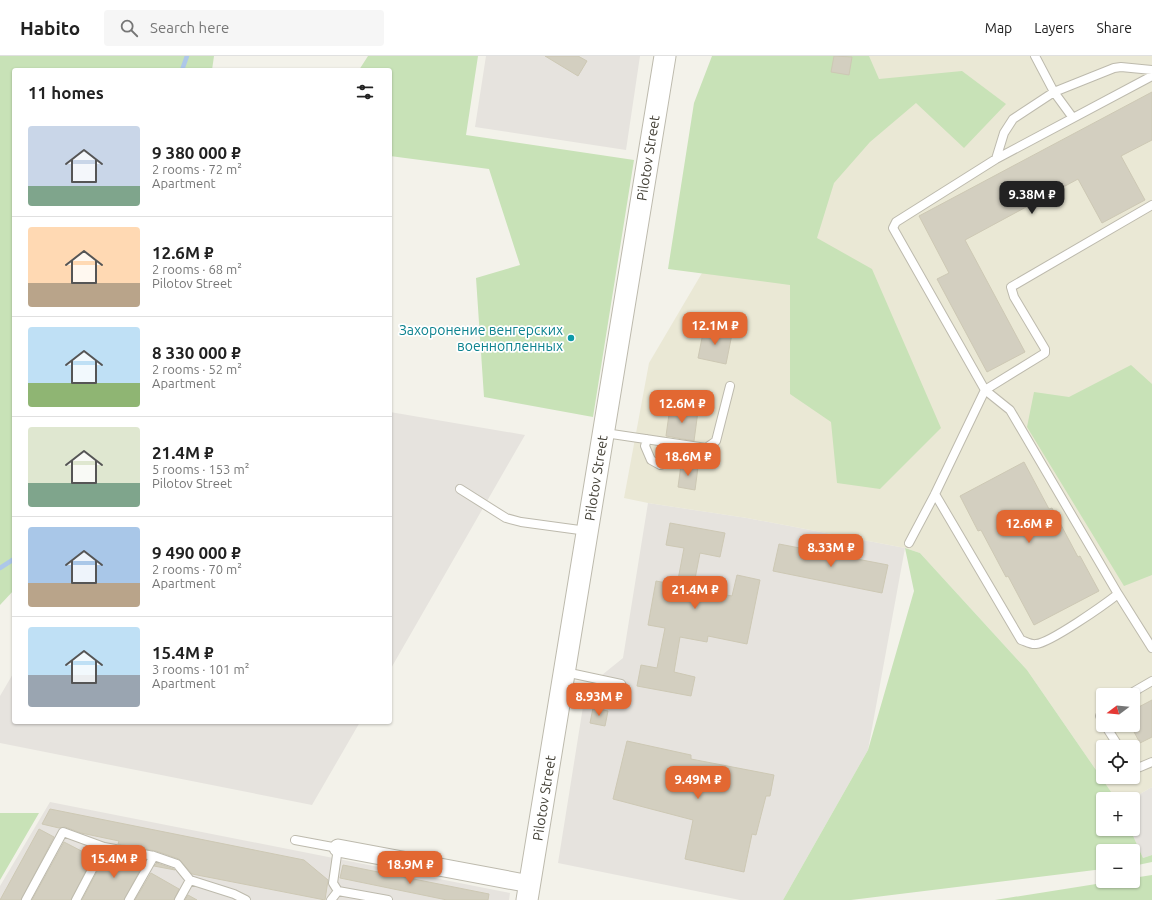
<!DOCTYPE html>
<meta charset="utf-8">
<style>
:root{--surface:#fff;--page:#f6f6f6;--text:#222;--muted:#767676;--line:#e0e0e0;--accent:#e26832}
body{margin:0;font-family:Ubuntu,sans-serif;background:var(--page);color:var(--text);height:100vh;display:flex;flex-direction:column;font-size:15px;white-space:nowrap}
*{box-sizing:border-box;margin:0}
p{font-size:13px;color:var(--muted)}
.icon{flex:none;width:22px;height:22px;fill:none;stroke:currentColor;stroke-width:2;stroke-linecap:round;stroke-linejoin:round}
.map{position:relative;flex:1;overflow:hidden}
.sheet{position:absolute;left:12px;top:12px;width:380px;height:656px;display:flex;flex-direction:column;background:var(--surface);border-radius:4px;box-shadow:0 1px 3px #0004}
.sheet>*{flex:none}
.needle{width:26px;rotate:254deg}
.fabs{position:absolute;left:1096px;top:632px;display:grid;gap:8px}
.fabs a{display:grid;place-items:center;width:44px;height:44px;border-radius:4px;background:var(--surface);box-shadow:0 1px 3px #0004;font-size:20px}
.price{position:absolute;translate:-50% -34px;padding:0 9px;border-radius:8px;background:var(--accent);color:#fff;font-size:13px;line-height:26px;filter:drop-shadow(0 1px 2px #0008)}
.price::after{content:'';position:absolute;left:50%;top:24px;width:12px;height:9px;margin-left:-6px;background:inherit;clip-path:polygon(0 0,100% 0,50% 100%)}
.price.selected{background:#222;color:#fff}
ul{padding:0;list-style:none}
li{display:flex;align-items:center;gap:12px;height:100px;padding:0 16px}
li+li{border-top:1px solid var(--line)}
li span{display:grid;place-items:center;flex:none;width:112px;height:80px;border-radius:4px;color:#555}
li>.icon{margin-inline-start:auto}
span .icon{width:48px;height:48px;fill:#fffc;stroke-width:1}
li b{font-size:17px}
h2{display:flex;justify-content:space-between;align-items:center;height:48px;padding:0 16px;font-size:17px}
header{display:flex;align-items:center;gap:24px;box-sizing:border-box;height:56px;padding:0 20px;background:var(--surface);border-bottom:1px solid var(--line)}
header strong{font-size:19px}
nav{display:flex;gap:22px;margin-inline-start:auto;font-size:14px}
.search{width:280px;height:36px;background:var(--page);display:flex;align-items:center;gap:10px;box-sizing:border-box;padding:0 14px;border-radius:4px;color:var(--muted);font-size:15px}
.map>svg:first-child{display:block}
</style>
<header>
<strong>Habito</strong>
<div class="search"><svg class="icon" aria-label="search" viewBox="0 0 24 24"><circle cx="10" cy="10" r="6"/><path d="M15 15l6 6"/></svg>Search here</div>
<nav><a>Map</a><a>Layers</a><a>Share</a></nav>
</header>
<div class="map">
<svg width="1152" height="844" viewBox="0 0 1152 844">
<rect width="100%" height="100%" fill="#f3f2ea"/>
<path fill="#e6e3de" d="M486,0h154l-14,94 -151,-23z
M390,356l135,23 -135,235z
M648,447l99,15 158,30 -37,202 -85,150h-43l-182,-37 28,-175 37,-30z
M14,616v50h346l-48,83 -312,-62v-47z
M1152,731v68l-9,3 -13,-29h3v-30h-2z
M50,746l460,91 -1,7h-509v-14z"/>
<path fill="#eae8d5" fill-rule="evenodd" d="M824,0h328v731l-21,12h-15l-89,-129 -107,-117 -15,-5 -158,-30 -99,-15 -24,-5 25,-135 73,-124zM1103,639h30v30h-30zM1103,691h30v30h-30z"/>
<path fill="#c8e2b7" d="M0,0h214l-2,14h-198v520l-14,15z
M368,0h110l-12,79 168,25 -41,257 -109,-20 -8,-119 44,-13 -31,-96 -99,-13v-86h-31z
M712,0h157l10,23 83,-8 44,33 -42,44 -48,-45 -46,39 -36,41 -17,55 55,31 69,159 -61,61 -43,-6 -6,-61 -41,-28v-109l-122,-16 26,-166z
M1131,309l21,19v191l-28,11 -97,-159 7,-35 35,5z
M905,492l15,5 107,117 89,129h-13v30h27l13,29 9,-3v7l-19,4v-15h-30v18l-252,31h-68l85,-150 46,-159z
M0,757h39l-39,67z
M1152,819v25h-157l120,-19h18v-3z"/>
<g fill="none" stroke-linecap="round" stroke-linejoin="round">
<path stroke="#adc7e9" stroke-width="4.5" d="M182,14l5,-14
M0,512l14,-9"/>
</g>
<path fill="#d3cfc0" stroke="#cdc8b4" d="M545,0h33l9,5 -9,15z
M834,0l18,1 -3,18 -18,-3z
M1152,36v48l-31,16 24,44 -43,23 -24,-44 -113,61 60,112 -38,20 -50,-93 12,-6 -30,-57z
M704,272l28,6 -6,30 -28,-6z
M670,351l28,4 -4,30 -28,-5z
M1024,406l25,47 3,-1 26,49 2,-1 19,35 -65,34 -26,-49 -2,1 -25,-47 -3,1 -18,-35z
M681,409l17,2 -3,23 -17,-3z
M670,467l55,10 -5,24 -20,-4 -7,36 39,7 5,-21 23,5 -13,64 -39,-8 -1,6 -27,-5 -6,35 21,5 -4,19 -54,-10 4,-21 16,3 8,-40 -17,-3 8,-44 21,4 7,-37 -18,-3z
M779,488l109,21 -6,28 -109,-22z
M1152,644v37l-12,6 -7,-13v-20z
M593,652l15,3 -3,15 -15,-3z
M627,685l64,14v4l83,16 -4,21h-4l-10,39 -4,-1 -8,38 -59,-13 8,-39 -80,-21z
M50,753l254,51 24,20 -3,20 -133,-26 -13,-15 -23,-8 -38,-7 1,-3 -38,-8 -16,-6 -6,1 -17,-4z
M39,773l15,8 -33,63h-21z
M64,786l29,15 -22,43h-39z
M112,798l33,6 -2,4 -12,-2 10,6 -17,32h-42l20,-38 5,2z
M157,807l17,6 1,1 -21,-4z
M343,809l146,29 -1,6h-41l-107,-22z
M151,817l28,16 -5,11h-39z
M188,839l9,5h-12z"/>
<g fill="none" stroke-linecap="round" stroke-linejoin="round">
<g stroke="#bdbaad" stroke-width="10">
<path id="service" d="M1035,0l19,36 19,26
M996,103l8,-26 9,-14 41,-27 60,-24 7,-1 31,3
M605,377l101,15 10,-7 14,-55
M647,383l-2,7 6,14 9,5 8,-2 9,-6 5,-12
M460,433l46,29 15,4 66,9
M935,438l86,146c4,1 10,5 15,4 14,-1 68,-39 82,-50l34,54
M909,487l26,-49 50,-104 60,-37v-4l-31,-52 -3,-10 141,-82
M1118,538l-108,-184 -25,-20 -92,-162 3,-6 100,-63 156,-83
M565,616l56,12
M1128,639l24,-14
M1103,654l-3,6 3,5
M1105,669l14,22
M1133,714l19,-8
M295,784l43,8 -5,35 5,8
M26,844l37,-68 41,15 50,9 23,8 13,16 44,14 12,6
M76,844l28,-53
M129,844l25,-44
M179,844l11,-20
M331,844l7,-9 50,9"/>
</g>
<g stroke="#bdbaad" stroke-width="19">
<path id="minor" d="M338,792l192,36"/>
</g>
<g stroke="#bdbaad" stroke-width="23">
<path id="tertiary" d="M527,844l138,-844"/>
</g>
<use href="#service" stroke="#fff" stroke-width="8"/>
<use href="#minor" stroke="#fff" stroke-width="17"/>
<use href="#tertiary" stroke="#fff" stroke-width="21"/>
</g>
<circle fill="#0f9aa8" stroke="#fff" stroke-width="1.5" cx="571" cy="282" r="4"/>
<g text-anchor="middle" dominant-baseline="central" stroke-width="3.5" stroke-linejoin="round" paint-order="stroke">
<g font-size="14" fill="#464339" stroke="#fff">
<text transform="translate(648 102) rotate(-81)">Pilotov Street</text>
<text transform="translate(596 422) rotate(-81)">Pilotov Street</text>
<text transform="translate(544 742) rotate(-81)">Pilotov Street</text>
</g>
<g font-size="14" fill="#0d838f" stroke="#fff" text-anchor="end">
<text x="563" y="274">Захоронение венгерских<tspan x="563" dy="16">военнопленных</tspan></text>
</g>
</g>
</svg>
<div class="fabs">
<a><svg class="needle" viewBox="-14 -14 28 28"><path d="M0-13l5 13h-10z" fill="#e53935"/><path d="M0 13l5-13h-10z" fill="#767676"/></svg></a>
<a><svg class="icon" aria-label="locate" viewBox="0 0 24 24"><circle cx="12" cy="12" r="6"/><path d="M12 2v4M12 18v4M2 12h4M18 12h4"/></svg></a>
<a>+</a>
<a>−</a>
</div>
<b class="price selected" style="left:1032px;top:159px">9.38M ₽</b>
<b class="price" style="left:715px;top:290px">12.1M ₽</b>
<b class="price" style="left:682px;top:368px">12.6M ₽</b>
<b class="price" style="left:688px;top:421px">18.6M ₽</b>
<b class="price" style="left:1029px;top:488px">12.6M ₽</b>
<b class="price" style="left:831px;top:512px">8.33M ₽</b>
<b class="price" style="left:695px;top:554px">21.4M ₽</b>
<b class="price" style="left:599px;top:661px">8.93M ₽</b>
<b class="price" style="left:698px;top:744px">9.49M ₽</b>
<b class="price" style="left:114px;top:823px">15.4M ₽</b>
<b class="price" style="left:410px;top:829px">18.9M ₽</b>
<section class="sheet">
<h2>11 homes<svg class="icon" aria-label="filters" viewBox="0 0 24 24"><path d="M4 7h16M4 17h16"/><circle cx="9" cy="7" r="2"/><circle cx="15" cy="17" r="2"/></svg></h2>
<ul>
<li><span style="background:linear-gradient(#c9d6e8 75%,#7fa58c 0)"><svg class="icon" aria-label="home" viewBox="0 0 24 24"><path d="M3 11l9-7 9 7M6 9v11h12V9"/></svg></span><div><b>9 380 000 ₽</b><p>2 rooms · 72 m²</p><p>Apartment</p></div></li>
<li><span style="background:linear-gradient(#ffd9b3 70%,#b9a48a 0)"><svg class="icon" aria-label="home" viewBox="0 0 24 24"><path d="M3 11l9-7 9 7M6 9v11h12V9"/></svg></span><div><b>12.6M ₽</b><p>2 rooms · 68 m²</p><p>Pilotov Street</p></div></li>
<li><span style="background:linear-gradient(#bfe0f5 70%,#8fb573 0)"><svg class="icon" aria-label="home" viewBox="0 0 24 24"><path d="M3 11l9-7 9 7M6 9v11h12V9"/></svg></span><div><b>8 330 000 ₽</b><p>2 rooms · 52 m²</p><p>Apartment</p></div></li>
<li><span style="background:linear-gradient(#dfe7d0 70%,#7fa58c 0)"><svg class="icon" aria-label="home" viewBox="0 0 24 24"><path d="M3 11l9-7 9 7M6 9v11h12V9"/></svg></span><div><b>21.4M ₽</b><p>5 rooms · 153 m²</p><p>Pilotov Street</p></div></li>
<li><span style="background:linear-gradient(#a9c7e8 70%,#b9a48a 0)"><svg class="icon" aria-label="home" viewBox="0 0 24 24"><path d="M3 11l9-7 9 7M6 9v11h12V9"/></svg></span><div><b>9 490 000 ₽</b><p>2 rooms · 70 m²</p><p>Apartment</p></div></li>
<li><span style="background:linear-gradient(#bfe0f5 60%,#9aa5b1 0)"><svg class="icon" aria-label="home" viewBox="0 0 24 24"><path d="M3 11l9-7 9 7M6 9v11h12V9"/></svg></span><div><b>15.4M ₽</b><p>3 rooms · 101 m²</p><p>Apartment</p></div></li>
</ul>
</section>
</div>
